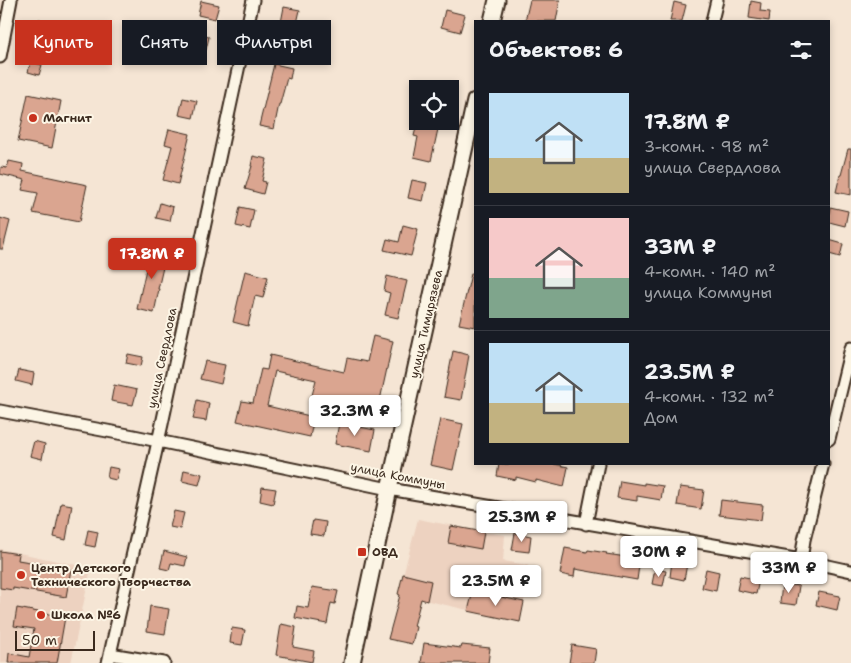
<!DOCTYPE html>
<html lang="ru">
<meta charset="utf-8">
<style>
:root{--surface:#171b24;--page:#20242c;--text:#f1f3f6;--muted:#9ea1a6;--line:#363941;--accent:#c8321e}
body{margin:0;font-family:"Shantell Sans",sans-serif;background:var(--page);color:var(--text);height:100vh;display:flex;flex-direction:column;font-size:19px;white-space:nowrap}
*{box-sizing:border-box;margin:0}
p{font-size:16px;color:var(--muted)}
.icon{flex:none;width:28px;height:28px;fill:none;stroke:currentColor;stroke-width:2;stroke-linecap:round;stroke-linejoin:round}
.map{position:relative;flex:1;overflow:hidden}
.panel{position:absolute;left:474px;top:20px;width:356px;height:445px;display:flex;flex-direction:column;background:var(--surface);border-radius:0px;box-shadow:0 2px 8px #0003}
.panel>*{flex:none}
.guide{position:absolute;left:15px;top:20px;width:384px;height:45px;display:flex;gap:10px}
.tools{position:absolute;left:409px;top:80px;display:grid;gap:10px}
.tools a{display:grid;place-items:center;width:50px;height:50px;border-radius:0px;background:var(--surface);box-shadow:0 2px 8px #0003;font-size:25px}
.scale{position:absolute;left:15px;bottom:12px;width:80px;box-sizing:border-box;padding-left:5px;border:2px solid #3b2a1e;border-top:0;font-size:14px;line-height:18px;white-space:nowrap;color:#3b2a1e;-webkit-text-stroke:4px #fcf5e5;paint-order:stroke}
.price{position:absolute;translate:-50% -42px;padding:0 11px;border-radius:5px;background:#fff;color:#222;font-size:16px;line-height:32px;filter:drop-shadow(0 1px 2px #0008)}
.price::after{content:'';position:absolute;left:50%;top:30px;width:15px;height:11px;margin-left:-8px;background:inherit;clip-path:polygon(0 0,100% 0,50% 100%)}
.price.current{background:var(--accent);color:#fff}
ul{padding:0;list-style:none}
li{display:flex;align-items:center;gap:15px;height:125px;padding:0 15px}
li+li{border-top:1px solid var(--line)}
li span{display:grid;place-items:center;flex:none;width:140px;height:100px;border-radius:0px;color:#555}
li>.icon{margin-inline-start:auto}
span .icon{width:60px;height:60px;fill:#fffc;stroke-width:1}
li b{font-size:21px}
h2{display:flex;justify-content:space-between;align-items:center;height:60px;padding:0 15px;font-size:21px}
.pill{padding:0 18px;border-radius:0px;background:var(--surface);box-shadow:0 2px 8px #0003;font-size:18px;line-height:45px}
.pill.current{background:var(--accent);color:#fff}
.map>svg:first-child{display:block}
</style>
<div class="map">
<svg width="851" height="663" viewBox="0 0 851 663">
<rect width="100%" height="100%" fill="#f5e5d4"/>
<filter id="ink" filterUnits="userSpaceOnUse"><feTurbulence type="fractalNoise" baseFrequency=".02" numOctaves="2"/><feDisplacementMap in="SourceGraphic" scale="10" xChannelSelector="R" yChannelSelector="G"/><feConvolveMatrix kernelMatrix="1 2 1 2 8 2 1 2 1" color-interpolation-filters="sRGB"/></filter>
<g filter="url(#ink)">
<path fill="#edd2c0" d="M418,519l66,13 21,3 -2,26 25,4 -4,37 -4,20 -122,-28z
M0,549l91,19 -20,95h-71z"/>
<path fill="#daa590" stroke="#3b2a1e" d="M530,0h30l-4,21h-31z
M201,1l18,4 -4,14 -17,-4z
M751,1l10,2 -1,8 10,1 -1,9 -20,-3z
M674,2l12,3 -4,16h-12z
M284,7l16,3 -5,22h4l-3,10 -18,-4z
M445,10l20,5 -5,17 -19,-5z
M39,19l11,3 -3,14 -11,-3z
M195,34l14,3 -3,13 -14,-4z
M31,62l11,3 -3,10 -11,-3z
M274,64l18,4 -2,11 -3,-1 -7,26h-1l-5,25 -15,-3z
M28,94l33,7 -9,47 -34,-7z
M183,98l14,3 -4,17 -14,-3z
M417,124l21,5 -7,32 -17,-4 4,-20 -4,-1z
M169,129l21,5 -12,50 -15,-4 9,-34 -7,-2z
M848,149h3v46l-15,-3 4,-17h1z
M253,156l14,3 -5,22 4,1 -3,12 -18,-5 7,-23h-1z
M9,161l14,3 -1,7 65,14 -8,37 -46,-9 5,-20 -16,-3 3,-10 -25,-6 1,-7 6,1z
M412,180l15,3 -4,18 -15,-3z
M160,203l13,4 -3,14 -14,-3z
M240,207l14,3 -4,19 -14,-3z
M830,207l18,4 -3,15 -16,-4z
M0,218l10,3 -7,28h-3z
M403,225l15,4 -7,27 -27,-6 3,-11 12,3z
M829,240l14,4 -3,13 -11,-3z
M151,247l16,3 -9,39h1l-5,24 -17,-4z
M245,271l23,6 -5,21 -8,-2 -7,30 -15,-4z
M471,274h4v53l-16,-3z
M387,276l20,5 -9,37 -13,-3 5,-22 -6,-2z
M373,336l20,5 -16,73 -66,-15 5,-19 -41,-9 -8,35 47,11 -4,20 -73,-16 5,-20 11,2 8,-34 6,1 3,-15 74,17 3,-14 20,4z
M453,351l16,4 -8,45 -17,-3z
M128,354l15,3 -2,9 -15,-3z
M205,361l20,4 -4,19 -21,-5z
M19,370l15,3 -2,12 -16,-4z
M114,385l23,5 -4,15 -22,-4z
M197,400l12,3 -3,18 -13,-2z
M440,419l23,5 -10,46 -23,-5z
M339,423l36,7 -4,21 -36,-7z
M34,441l11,3 -3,15 -12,-3z
M499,464h55l14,3 -4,20 -28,-7v2l-20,-5v3l-19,-4z
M109,467l10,2 -3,11 -9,-2z
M184,470l18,4 -3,11 -17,-4z
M620,481l24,4v-2l19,3 -2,14 -24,-4v5l-20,-3z
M262,487l14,2 -3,15 -13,-3z
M680,487l24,3 -3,19 -24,-4z
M721,500l42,5 -2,15 -42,-5z
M61,503l11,2 -6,35 -12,-3z
M174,511l10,2 -4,16 -10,-2z
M313,520l13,2 -2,14 -14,-2z
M451,526l33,6 -3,17 -33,-6z
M88,530l10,2 -3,15 -10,-2z
M515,533l16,3 -2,16 -17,-2z
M565,548l22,4 1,-2 19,3 -1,1 34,5 -3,21 -62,-11 -1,8 -14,-3z
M0,551l19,3 -1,6 53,9 -5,28 -53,-9v2l-13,-2z
M164,551l23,6 -2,9 -14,-3 -2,7 -9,-2z
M672,561l15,3 -3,16 -14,-3z
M655,569l11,2 -3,15 -11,-2z
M706,569l13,3 -3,19 -14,-3z
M403,574l28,7 -4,20 -6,-2 -7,27 2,1 -4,17 -24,-5 12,-44 -2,-1z
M740,576l19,4 -3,14 -19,-4z
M782,584l17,2 -3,19 -16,-2z
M312,587l26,4 -3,13 -4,-1 -4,21 -32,-6 2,-12 11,2z
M473,591l51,11 -4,20 -52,-11z
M819,592l21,4 -3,14 -21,-5z
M150,606l19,3 -4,25 -18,-3z
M17,608l48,9 -8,46h-49l1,-10 20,4 5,-28 -20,-3z
M281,624l15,3 -3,20 21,4 -2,11 -36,-7z
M232,628l13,2 -3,15 -12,-2z
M424,643l37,5 1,-3 28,3 -2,15h-67z
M572,645l24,4 -2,14h-25z"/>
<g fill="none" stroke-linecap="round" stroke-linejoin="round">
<g stroke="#3b2a1e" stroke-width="15">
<path id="minor" d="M712,21l5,-21
M0,57l11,-57
M0,411l134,25 255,53 412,71 50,11
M829,439l22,-91
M586,524l12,-60
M801,560l3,-20 19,-76
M110,654l54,9
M108,663l54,-239 91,-424"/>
</g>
<g stroke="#3b2a1e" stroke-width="19">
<path id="major" d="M492,21l5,-21
M352,663l37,-174 86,-388"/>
</g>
<use href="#minor" stroke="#fcf5e5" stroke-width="11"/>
<use href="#major" stroke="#fcf5e5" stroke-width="15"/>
</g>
</g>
<g fill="#c8321e" stroke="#fcf5e5" stroke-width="2">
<circle cx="33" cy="118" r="5"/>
<rect x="357" y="547" width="10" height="10" rx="2.5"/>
<circle cx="21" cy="575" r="5"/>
<circle cx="41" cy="615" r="5"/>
</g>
<g text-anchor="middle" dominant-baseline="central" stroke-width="4" stroke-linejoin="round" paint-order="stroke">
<g font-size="12" font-weight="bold" fill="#3b2a1e" stroke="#fcf5e5" text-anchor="start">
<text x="43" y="118">Магнит</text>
<text x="372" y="552">ОВД</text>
<text x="31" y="568">Центр Детского<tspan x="31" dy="14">Технического Творчества</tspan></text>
<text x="51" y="615">Школа №6</text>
</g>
<g font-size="12" fill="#3b2a1e" stroke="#fcf5e5">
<text transform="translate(426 324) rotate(-77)">улица Тимирязева</text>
<text transform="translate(162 358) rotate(-78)">улица Свердлова</text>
<text transform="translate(398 476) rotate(11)">улица Коммуны</text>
</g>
</g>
</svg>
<div class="tools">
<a><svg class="icon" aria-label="locate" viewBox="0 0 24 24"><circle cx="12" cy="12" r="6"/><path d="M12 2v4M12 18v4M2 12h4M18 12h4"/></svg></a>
</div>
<div class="scale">50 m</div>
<b class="price current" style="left:152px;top:280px">17.8M ₽</b>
<b class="price" style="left:355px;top:437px">32.3M ₽</b>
<b class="price" style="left:522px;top:543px">25.3M ₽</b>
<b class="price" style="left:659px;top:578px">30M ₽</b>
<b class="price" style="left:789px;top:594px">33M ₽</b>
<b class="price" style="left:496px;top:607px">23.5M ₽</b>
<div class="guide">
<a class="pill current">Купить</a>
<a class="pill">Снять</a>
<a class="pill">Фильтры</a>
</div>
<section class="panel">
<h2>Объектов: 6<svg class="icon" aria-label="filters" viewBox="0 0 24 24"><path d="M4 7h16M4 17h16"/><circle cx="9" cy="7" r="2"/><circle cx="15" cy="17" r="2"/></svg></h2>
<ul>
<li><span style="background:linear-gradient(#bfe0f5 65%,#c2b280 0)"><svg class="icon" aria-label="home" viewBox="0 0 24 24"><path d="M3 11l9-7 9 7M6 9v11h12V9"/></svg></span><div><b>17.8M ₽</b><p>3-комн. · 98 m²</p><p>улица Свердлова</p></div></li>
<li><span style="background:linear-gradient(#f6c9c9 60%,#7fa58c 0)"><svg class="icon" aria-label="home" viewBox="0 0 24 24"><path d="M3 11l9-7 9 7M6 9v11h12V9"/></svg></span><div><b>33M ₽</b><p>4-комн. · 140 m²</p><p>улица Коммуны</p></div></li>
<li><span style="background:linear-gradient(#bfe0f5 60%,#c2b280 0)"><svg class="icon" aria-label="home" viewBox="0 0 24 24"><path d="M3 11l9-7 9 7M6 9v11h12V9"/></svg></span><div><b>23.5M ₽</b><p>4-комн. · 132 m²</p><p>Дом</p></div></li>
</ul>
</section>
</div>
